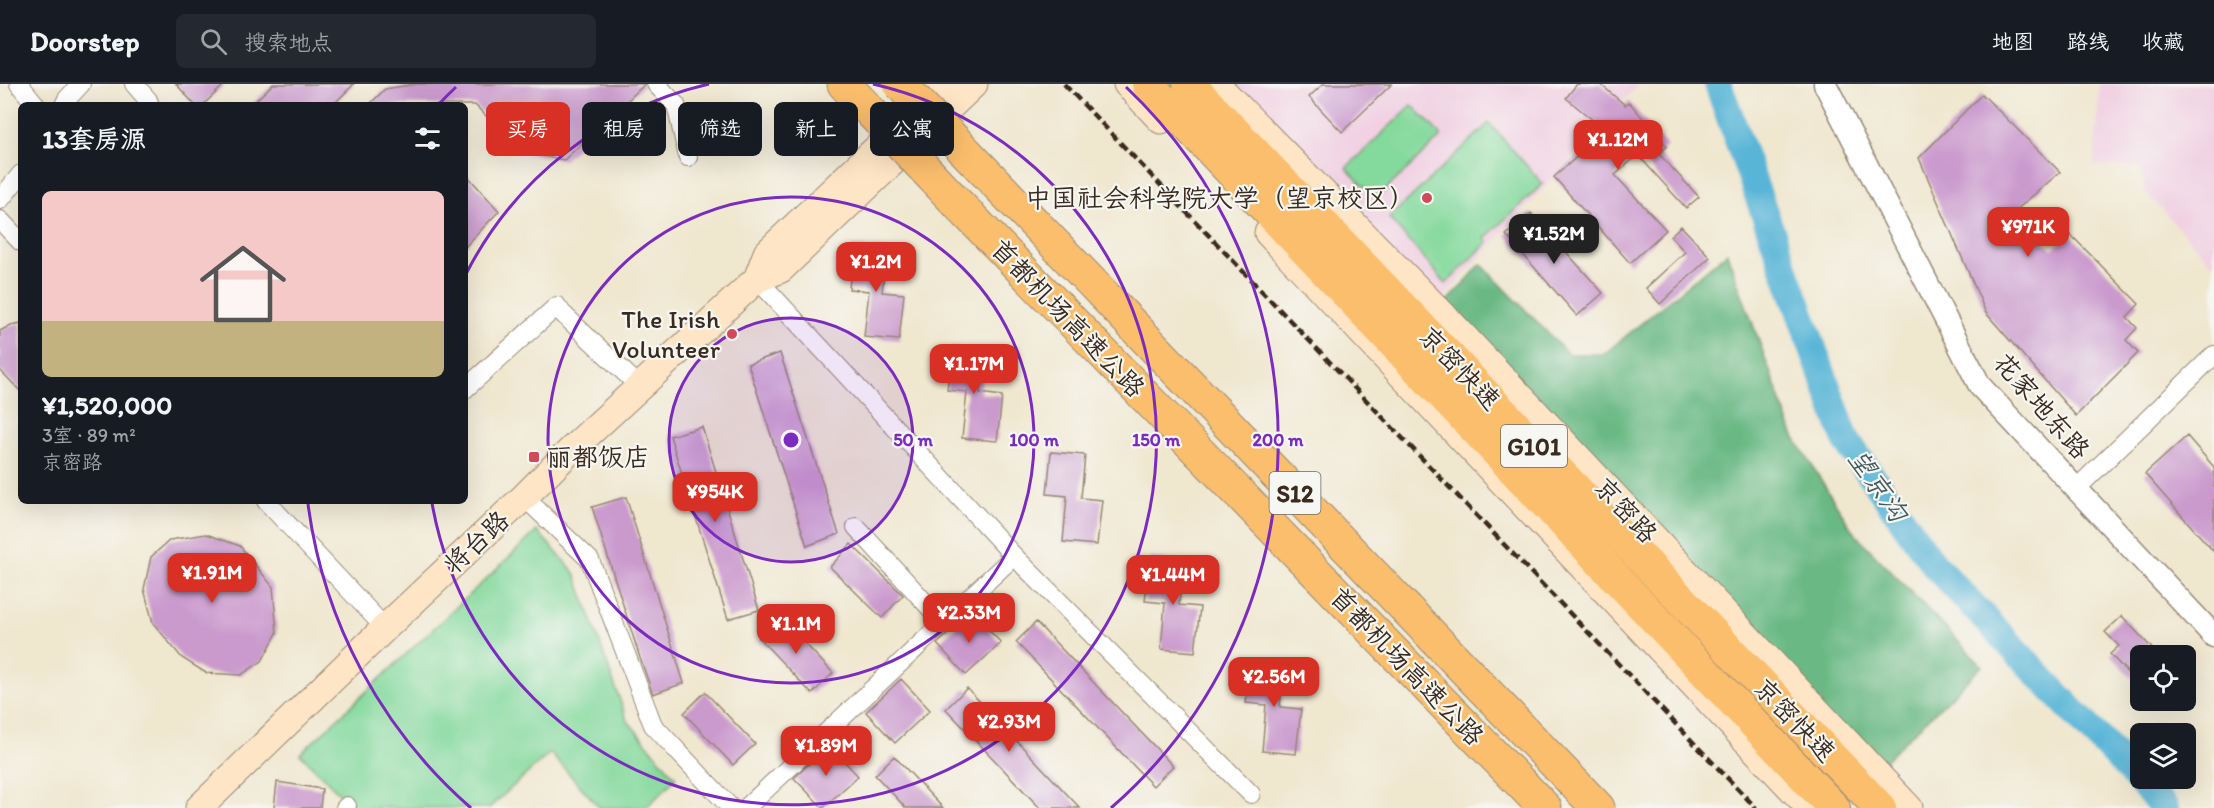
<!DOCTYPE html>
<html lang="zh">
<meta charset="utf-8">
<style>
:root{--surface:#171b24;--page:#242831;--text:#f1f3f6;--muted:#9ea1a6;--line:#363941;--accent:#d93025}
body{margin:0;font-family:Itim,"LXGW WenKai TC",sans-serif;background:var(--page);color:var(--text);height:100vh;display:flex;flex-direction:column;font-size:22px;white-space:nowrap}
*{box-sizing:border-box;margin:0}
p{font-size:20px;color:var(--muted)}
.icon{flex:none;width:33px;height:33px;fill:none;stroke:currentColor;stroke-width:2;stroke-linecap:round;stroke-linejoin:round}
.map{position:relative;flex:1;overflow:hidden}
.panel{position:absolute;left:18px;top:18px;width:450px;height:402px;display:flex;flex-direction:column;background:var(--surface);border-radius:9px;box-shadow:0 6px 24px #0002}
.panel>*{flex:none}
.top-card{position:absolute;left:486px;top:18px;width:570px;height:54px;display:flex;gap:12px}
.fabs{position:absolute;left:2130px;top:561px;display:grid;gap:12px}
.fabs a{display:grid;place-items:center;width:66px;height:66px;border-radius:9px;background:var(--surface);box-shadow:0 6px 24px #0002;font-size:30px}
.price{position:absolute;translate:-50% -51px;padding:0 14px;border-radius:12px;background:var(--accent);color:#fff;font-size:20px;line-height:39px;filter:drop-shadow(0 2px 3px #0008)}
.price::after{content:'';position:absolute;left:50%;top:36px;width:18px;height:14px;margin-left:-9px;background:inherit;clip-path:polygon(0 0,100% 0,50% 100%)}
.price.active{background:#222;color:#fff}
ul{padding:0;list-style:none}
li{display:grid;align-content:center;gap:12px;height:318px;padding:0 24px}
li span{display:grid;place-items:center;height:186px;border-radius:9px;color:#555}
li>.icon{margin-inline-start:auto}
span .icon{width:108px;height:108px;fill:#fffc;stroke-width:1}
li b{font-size:26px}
h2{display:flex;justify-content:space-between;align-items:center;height:72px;padding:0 24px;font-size:26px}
.tag{padding:0 21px;border-radius:9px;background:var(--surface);box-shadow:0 6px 24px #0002;font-size:21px;line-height:54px}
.tag.active{background:var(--accent);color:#fff}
header{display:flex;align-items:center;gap:36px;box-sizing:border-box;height:84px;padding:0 30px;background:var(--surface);border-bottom:2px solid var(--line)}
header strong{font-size:28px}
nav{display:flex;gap:33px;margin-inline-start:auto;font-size:21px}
.search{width:420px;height:54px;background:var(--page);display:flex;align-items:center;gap:15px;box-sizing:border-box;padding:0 21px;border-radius:9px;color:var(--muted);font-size:22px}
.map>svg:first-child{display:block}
</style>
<header>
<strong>Doorstep</strong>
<div class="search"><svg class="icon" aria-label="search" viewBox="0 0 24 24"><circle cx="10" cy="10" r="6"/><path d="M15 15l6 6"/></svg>搜索地点</div>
<nav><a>地图</a><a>路线</a><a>收藏</a></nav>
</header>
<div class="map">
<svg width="2214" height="724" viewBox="0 0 2214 724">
<rect width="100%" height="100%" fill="#f6f6f2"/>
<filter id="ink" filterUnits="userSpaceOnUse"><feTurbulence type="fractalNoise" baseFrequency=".0167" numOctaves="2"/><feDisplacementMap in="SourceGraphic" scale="12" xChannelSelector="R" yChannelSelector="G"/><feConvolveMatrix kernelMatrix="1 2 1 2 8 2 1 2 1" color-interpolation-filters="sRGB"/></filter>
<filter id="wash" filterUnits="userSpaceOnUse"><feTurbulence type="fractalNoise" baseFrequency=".008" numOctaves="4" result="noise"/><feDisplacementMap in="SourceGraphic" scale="24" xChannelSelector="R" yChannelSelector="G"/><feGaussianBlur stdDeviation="1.35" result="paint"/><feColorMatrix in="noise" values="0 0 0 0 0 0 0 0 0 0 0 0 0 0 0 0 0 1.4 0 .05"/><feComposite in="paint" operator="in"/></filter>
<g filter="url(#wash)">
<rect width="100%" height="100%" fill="#f0e7cf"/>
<path fill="#f1d0e2" d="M1208,0h431l-209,228z
M2100,0h114v182l-69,-74 -4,-25 -47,-2z"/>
<path fill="#84d99c" stroke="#60825d" stroke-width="1.5" d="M1412,21l30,31 -66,63 -30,-31z
M1489,39l54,61 -58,54 3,4 -42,42 -57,-66z
M537,447l38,42 52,147 49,58 -30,30h-46l-50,-55 -61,55h-135l-54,-54z"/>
<path fill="#6bb984" stroke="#537251" stroke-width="1.5" d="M1727,169l66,182 61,98 128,133 -118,115 -431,-463 48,-54 87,90h36z"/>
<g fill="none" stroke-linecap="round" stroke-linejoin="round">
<path stroke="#59b5d7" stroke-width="28" d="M1718,0l128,356 89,126 230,242"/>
</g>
<g id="blocks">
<path fill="#ca9acd" d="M176,0h49l-22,21h-8z
M273,0h81l-21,21h-82z
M417,0h228l-81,76 -57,-10 -9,-22 -23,-23h-106l16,-16z
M1323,0h69l-50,48 -33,-35z
M1577,0h23l25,21 4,-3 38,44 -8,8 40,43 -13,11 -48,-53 -23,20 51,55 -36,33 -76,-86 52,-46 -40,-33z
M1982,10l78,78 -46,40 38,37 19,-14 68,69 -12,13 10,11 -11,12 12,13 -62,63 -90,-103 -67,-155z
M465,89l34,38 -34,36z
M1531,129l72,80 -26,23 -71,-81z
M1681,142l29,31 -50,47 -14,-16 39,-36 -15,-16z
M853,162l34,3 -5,43 22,2 -5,46 -35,-3 5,-46 -20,-2z
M21,239v69l-21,-22v-39l11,-6z
M952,263l33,4 -5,42 22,3 -5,45 -35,-3 5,-46 -20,-2z
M780,269l59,181 -32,12 -59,-182z
M702,343l57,183 -31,9 -58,-183z
M2187,352l27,31v85l-69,-78z
M1051,368l34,3 -4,43 21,2 -5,45 -34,-3 4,-46 -20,-2z
M626,413l58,186 -31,11 -13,-36 -48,-151z
M206,450l34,12 33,41 4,46 -15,28 -21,14 -35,-2 -24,-15 -29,-35 -9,-34 7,-32 19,-17z
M851,460l52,51 -21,23 -52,-51z
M1150,474l33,4 -4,43 21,2 -5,45 -34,-3 4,-46 -20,-2z
M972,528l29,31 -35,32 -29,-31z
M779,532l54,57 -21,21 -53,-56z
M2122,532l37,40h-19v30l-30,-32 9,-8 -14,-14z
M1036,538l137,144 -20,20 -137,-144z
M1251,577l33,3 -4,43 21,2 -5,45 -34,-3 4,-46 -20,-2z
M901,595l29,31 -35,33 -29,-31z
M967,604l113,120h-40l-94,-99z
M705,608l50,52 -22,21 -49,-52z
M829,661l29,31 -35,32 -29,-30z
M894,672l49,52h-37l-31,-33z
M277,698l45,7 -2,19h-46z"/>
</g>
</g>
<g filter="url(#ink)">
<use href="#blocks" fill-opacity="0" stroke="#968876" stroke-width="1.5"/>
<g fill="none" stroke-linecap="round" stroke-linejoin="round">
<g stroke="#968876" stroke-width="20">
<path id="minor" d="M19,0l17,21
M134,0l14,16 2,5
M656,0l20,21 12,52
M64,21l3,-6 14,-15
M0,116l21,-26
M0,136l21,22
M757,195l257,277 237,238
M465,305l92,-83 5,7 78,74
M2076,405l138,-134
M524,413l66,63 63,165 78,83
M266,417l119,127
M856,443l87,95
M345,724l2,-2
M746,724l268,-252"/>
</g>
<g stroke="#968876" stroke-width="25">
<path id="tertiary" d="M1825,0l155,302 234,250"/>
</g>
<g stroke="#968876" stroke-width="29">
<path id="secondary" d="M1127,0l34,36
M1216,0l234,238 459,486
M1268,149l542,575
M757,195l10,-26 177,-169
M199,724l186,-180 139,-131 48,-48 185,-170 24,-10 193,-185"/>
</g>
<g stroke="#968876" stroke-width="34">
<path id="trunk" d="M1148,0l686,724
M1189,0l691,724"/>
</g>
<g stroke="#968876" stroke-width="35">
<path id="motorway" d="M844,0l21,22
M991,94l607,630
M959,121l586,603"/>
</g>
<use href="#minor" stroke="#fff" stroke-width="18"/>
<use href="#tertiary" stroke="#fff" stroke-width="22"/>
<use href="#secondary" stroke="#fde5c5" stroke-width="27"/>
<use href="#trunk" stroke="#fabe6d" stroke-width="32"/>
<use href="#motorway" stroke="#fabe6d" stroke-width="33"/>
<path stroke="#3b2a1e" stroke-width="4.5" stroke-dasharray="9 4.5" stroke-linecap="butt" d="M1064,0l692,724"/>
<g stroke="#968876" stroke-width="35" stroke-linecap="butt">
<path id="motorway-bridge" d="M900,0l91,94
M865,22l94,99"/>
</g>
<use href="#motorway-bridge" stroke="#fabe6d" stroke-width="33"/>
</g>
</g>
<circle cx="791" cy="356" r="122" fill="#7b2cbf" fill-opacity=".12"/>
<g fill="none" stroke="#7b2cbf" stroke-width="3">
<circle cx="791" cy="356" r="122"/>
<circle cx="791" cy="356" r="243"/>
<path d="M466 190A365 365 0 0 1 709 0M873 0A365 365 0 1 1 432 419"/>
<path d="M471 724A487 487 0 0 1 308 420M438 21A487 487 0 0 1 456 3M1126 3A487 487 0 0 1 1111 724"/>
</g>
<g fill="#d1495b" stroke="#f6f6f2" stroke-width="2">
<circle cx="1427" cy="114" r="6"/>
<circle cx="732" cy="250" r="6"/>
<rect x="528" y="367" width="12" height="12" rx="3"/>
</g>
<g text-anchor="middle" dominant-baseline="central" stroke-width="4.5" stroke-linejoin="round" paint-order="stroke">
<g fill="#f6f6f2" stroke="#73675e" stroke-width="1.5">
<rect x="1501" y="341" width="66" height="42" rx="4.5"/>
<rect x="1269.5" y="388" width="51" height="42" rx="4.5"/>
</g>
<g font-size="24" font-weight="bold" fill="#3b2a1e">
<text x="1534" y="362">G101</text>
<text x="1295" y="409">S12</text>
</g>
<g font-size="26" fill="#3b2a1e" stroke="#f6f6f2" text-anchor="end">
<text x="1415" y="114">中国社会科学院大学（望京校区）</text>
<text x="720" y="235">The Irish<tspan x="720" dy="30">Volunteer</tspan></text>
<text x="546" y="373" text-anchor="start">丽都饭店</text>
</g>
<g font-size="26" fill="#3b2a1e" stroke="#f6f6f2">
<text transform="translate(1068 234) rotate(46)">首都机场高速公路</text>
<text transform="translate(1460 284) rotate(46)">京密快速</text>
<text transform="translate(2042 322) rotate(49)">花家地东路</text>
<text transform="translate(1626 426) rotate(47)">京密路</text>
<text transform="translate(476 458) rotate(-43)">将台路</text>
<text transform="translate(1407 582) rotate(46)">首都机场高速公路</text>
<text transform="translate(1795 636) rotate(46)">京密快速</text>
</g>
<g font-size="27" font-style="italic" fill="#465b5f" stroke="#f6f6f2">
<text transform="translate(1878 401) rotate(55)">望京沟</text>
</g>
</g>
<circle cx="791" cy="356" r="9" fill="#7b2cbf" stroke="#f6f6f2" stroke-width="3"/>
<g font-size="18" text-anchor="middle" font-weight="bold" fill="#7b2cbf" stroke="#f6f6f2" stroke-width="4.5" stroke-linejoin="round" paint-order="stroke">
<text x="913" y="362">50 m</text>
<text x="1034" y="362">100 m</text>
<text x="1156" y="362">150 m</text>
<text x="1278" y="362">200 m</text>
</g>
</svg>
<div class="fabs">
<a><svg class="icon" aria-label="locate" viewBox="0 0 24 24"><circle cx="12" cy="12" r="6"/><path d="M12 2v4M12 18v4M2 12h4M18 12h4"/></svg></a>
<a><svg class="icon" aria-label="layers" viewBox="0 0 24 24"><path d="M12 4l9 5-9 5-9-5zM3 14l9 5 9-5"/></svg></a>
</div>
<b class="price" style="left:1618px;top:87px">¥1.12M</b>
<b class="price" style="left:2028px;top:174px">¥971K</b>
<b class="price active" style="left:1554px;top:181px">¥1.52M</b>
<b class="price" style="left:876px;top:209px">¥1.2M</b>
<b class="price" style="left:974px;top:311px">¥1.17M</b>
<b class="price" style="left:715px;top:439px">¥954K</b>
<b class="price" style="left:212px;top:520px">¥1.91M</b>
<b class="price" style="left:1173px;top:522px">¥1.44M</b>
<b class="price" style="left:969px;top:560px">¥2.33M</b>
<b class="price" style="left:796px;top:571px">¥1.1M</b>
<b class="price" style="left:1274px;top:624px">¥2.56M</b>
<b class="price" style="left:1009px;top:669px">¥2.93M</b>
<b class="price" style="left:826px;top:693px">¥1.89M</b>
<div class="top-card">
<a class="tag active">买房</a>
<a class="tag">租房</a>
<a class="tag">筛选</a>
<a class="tag">新上</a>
<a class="tag">公寓</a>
</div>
<section class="panel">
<h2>13套房源<svg class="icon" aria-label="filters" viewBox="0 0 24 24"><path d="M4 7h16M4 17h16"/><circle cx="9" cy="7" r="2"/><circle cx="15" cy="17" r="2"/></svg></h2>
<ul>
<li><span style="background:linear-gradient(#f6c9c9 70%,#c2b280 0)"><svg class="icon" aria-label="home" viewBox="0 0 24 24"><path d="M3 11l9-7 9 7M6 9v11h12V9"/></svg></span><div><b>¥1,520,000</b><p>3室 · 89 m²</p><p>京密路</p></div></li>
</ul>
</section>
</div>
